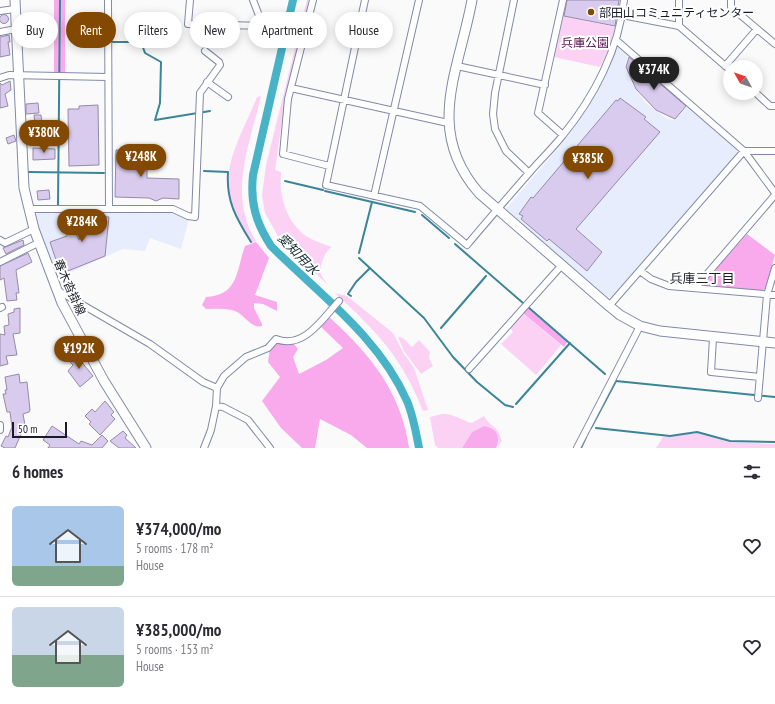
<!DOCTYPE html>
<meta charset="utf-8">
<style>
:root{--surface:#fff;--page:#f2f2f3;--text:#2b2b33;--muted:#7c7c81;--line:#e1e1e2;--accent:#844900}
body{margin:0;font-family:"PT Sans Narrow","Noto Sans JP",sans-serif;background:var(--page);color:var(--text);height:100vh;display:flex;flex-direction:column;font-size:15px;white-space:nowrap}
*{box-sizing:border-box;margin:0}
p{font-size:13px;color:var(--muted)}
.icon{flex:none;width:22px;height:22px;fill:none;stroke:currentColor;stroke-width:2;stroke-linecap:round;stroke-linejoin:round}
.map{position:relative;height:448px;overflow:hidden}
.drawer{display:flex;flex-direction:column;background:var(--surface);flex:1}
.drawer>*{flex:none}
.guide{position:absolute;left:12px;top:12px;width:400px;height:36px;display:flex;gap:8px}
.needle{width:26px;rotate:310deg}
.controls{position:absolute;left:723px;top:60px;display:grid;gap:8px}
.controls a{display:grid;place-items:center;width:40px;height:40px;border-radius:50%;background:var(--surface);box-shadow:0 2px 10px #0003;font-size:20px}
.scale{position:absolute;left:12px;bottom:10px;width:55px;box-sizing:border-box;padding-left:4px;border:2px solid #191c28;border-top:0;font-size:11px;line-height:14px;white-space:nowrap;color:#191c28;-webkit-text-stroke:3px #fff;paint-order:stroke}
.price{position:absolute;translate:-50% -34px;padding:0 9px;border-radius:14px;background:var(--accent);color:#fff;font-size:13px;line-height:26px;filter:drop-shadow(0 1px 2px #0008)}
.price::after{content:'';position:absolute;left:50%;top:24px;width:12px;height:9px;margin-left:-6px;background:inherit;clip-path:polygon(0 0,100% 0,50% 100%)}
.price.active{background:#222;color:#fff}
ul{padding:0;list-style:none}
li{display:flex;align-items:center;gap:12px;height:100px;padding:0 12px}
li+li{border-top:1px solid var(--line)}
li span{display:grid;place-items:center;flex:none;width:112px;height:80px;border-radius:6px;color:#555}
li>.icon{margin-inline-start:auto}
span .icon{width:48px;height:48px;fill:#fffc;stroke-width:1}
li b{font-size:17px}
h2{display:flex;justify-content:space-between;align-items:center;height:48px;padding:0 12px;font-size:17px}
.pill{padding:0 14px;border-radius:18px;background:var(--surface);box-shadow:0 2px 10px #0003;font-size:14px;line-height:36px}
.pill.active{background:var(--accent);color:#fff}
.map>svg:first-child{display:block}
</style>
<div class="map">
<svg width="775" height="448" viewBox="0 0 775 448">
<rect width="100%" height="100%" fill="#fafafa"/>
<path fill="#e8edfe" d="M620,47l8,8 -3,12 5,14 15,21 21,16 8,2 13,-14 50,43v4l-124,144h-5l-103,-87 60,-70 23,-34 17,-30 12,-28z
M118,211l54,1 17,7 -8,30 -31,-11 -5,13 -22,-2 -67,30 -21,-64 3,-2z"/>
<path fill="#fbd1f4" d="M307,0h2l-24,100 -10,70 6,2c-2,20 3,43 18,58 8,9 22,13 33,17 -8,5 -12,17 -11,27 1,3 5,8 7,11l-49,-47 -14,-25 -3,-17 4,-31z
M563,16l52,11 -6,20 -9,20 -46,-10z
M261,96c-11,48 -34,99 -5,145l-4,2c-9,-16 -21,-33 -23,-51 -5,-32 17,-66 28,-95z
M335,293l12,3 46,37 11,21 10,14 14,42 -5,1c-21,-54 -47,-80 -88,-118z
M523,313l38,32 -25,30 -35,-31 12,-12 -3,-5z
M398,337l5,1 9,9 7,-7 11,12 -1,6 4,8 -12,8 -17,-23z
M442,414c11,-1 19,6 30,9l12,-7c8,13 12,7 18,25l-6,7 3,-7 -15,-15 -12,6 -10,16h-24l-3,-3 -5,-28z
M697,433l32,9 46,2v4h-119l7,-11z"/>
<path fill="#f8aaec" d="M54,0h11v74h-11z
M747,234l28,21 -10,34 -4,2 -56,-5 -2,-3z
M256,242l13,16 -14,37 22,7v9l-14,-7 -9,-1v5l8,16v2c-11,3 -18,-12 -27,-15 -9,-3 -20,-2 -29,-2l-4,-4 4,-8c33,-2 30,-26 39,-51z
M528,308l39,34 -3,5 -41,-34z
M328,316c41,37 73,75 81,132h-42l-16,-13 -31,-16 -5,29h-13l-21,-20 -19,-27 18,-24 -12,-15 2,-14 7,-7 17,3 4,5 -5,8 6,17 27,-14 17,-12 -24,-23z
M484,426c13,3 17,10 12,22h-34l10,-16z"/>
<path fill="#48b2c6" stroke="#3a8597" d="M161,21l3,2 8,13 -3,8c-6,-6 -10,-13 -11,-21z"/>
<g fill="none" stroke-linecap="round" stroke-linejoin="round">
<path stroke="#3a8597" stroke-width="2" d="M112,42h29l4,11 16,9 -1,41 -5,17 55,-9
M204,171l24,1c-2,29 8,46 23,70
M28,172l76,1
M285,181l38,9
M325,191l90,21
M58,205l2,-205
M422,215l27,23
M455,244l68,59
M359,253l13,-51
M359,258l65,60 29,39 24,25 28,23 8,2
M351,296l-3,-2 8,-12 14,-14
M528,307l77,67
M441,328l45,-52
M516,404l54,-61
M591,428l25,-47 159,16
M596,428l74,8 27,-4 33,9 45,1
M581,448l5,-11"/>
<path stroke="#48b2c6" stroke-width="8" d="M293,0l-40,175c-3,28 3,48 18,71 48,48 108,91 136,155 6,14 9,31 12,47"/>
</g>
<path fill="#d8cbed" stroke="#968aa9" d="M567,0h52l-4,26 -51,-10z
M-0.5 19a4.5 4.5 0 1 1 9 0a4.5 4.5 0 1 1-9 0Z
M9,35l1,7h-2l2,13 -10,2v-20z
M629,57l57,49 -11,13 -19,-9 -20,-21 -10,-22z
M10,81l1,9 -6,4 3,12 -8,2v-25l2,2z
M620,98l26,19 -2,2 16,13 -84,97 26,23 -15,19 -38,-32 -2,2 -26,-22 2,-3 -4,-2 12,-17 2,1 83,-98 2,1z
M38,103l1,10 -13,1v-10z
M98,105l1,60 -30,1 -1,-57h11v-3z
M34,115h7l1,9h-7z
M14,135l2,6 -8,3 -2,-6z
M33,148l22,1v10l-22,1z
M116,150h36v17h-5v11l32,1v20l-16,-1 -7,3 -7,-3 -34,-1z
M49,190l1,9 -12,1 -1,-9z
M85,215l24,2 -4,39 -42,17 -4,-10h-2l-7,-21 17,-6 -4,-9 8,-4 8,17 2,-21 4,1z
M23,240l1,5 -18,9 -3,-6z
M28,253l4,9 -16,8 3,23h-3l1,7 -10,1 -3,-23 -4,2v-14z
M20,308v25l-7,1 4,21 -11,1 2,8 -8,2v-32l5,1 -1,-9 5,-1 -1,-11 6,-2v-3z
M76,351l7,7 -3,2 13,16 -13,11 -12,-16 5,-6 -4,-4 2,-2 -1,-2z
M19,374l1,9 7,-1 3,28 -1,2 -6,2 2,11 -10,23h-10l-4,-2 5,-10 2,1 4,-10 -2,-15h-3l-4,-18h3l-1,-4h2l-2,-13z
M105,401l9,11 -3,3 4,4 -15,16 -11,-11 2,-2 -6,-6 7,-7 3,3z
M52,426l27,18 2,-3 11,4 10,-10 6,6 -6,7h-54l2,-3 -7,-5z
M123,431l4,4 -2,3 11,10h-17l-9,-7z"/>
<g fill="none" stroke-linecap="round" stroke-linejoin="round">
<g stroke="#818aa8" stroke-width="8">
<path id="street" d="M108,0l1,208
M190,0l-2,24 75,2 -10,-26
M313,0l-25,99 -5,55 46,12
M365,0l-39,185 94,21 47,39c20,-24 41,-48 62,-72 11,-13 24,-25 34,-38 31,-38 56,-86 61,-135
M514,0l-19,93 -2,21 2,15 11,22 23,22
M731,0v7l44,37
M0,11l15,-2
M622,15l57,11 51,44
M679,26v-26
M0,32l16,-3
M616,40l128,111 31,42
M457,66l88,19
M725,66l32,-37
M0,78l9,-3 99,2
M207,82l21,15
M291,88l157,35
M756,93l14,13h5
M563,135l-25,-22 25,-113
M374,196l45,-196
M29,209h144l15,7 7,1 5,-124 20,-28 -1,-3 -14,-11
M0,240l5,3 29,-14
M0,262l38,-19
M640,271l11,8 18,7 106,9
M695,288l80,-93
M57,290l93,54 53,38 14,6
M609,306l135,-155h31
M0,308l2,-1
M713,338l-2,34 49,5
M469,369l93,-104
M758,398l9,-103 8,-27
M216,406l7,1 25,13 22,28
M0,425v5
M204,448l7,-18 5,-24 1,-18 7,-12 22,-19 22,-9 8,-9c28,11 47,-21 63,-38
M577,448l63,-122"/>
</g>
<g stroke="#818aa8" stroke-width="11">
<path id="secondary" d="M15,0l9,188 10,41 28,74 42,78 42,67
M472,0c-13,71 -48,130 7,193l130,113 11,9 20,11 20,5 115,12"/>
</g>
<use href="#street" stroke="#fff" stroke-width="6"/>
<use href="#secondary" stroke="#fff" stroke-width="9"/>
</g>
<circle fill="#844900" stroke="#fff" stroke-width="1.5" cx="591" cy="12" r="4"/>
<g text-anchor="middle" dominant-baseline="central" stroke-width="4" stroke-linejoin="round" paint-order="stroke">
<g font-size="12" fill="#191c28" stroke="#fff" text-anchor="start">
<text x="599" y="12">部田山コミュニティセンター</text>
</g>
<g font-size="12" fill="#571351" stroke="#fff">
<text x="585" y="42">兵庫公園</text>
</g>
<g font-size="12" fill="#191c28" stroke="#fff">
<text transform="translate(70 287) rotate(66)">春木沓掛線</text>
</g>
<g font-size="13" font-style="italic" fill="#183035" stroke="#fff">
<text transform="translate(298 254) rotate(46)">愛知用水</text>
</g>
<g font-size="13" fill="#191c28" stroke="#fff">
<text x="702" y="278">兵庫三丁目</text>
</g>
</g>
</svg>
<div class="controls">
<a><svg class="needle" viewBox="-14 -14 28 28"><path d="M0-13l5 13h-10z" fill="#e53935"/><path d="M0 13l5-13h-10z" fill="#7c7c81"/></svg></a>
</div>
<div class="scale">50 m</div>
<b class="price active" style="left:654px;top:91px">¥374K</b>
<b class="price" style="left:44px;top:154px">¥380K</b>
<b class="price" style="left:141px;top:178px">¥248K</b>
<b class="price" style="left:588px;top:180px">¥385K</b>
<b class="price" style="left:82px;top:243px">¥284K</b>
<b class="price" style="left:79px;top:370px">¥192K</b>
<div class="guide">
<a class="pill">Buy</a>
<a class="pill active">Rent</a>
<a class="pill">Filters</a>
<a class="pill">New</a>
<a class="pill">Apartment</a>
<a class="pill">House</a>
</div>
</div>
<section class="drawer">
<h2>6 homes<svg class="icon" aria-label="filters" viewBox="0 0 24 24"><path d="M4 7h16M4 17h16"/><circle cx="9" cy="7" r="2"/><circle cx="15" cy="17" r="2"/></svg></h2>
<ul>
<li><span style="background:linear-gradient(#a9c7e8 75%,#7fa58c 0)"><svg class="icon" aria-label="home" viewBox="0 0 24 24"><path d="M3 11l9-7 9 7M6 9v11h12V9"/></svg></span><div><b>¥374,000/mo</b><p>5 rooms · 178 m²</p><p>House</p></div><svg class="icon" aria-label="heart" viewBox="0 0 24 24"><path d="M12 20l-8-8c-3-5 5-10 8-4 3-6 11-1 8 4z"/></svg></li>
<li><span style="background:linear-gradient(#c9d6e8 60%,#7fa58c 0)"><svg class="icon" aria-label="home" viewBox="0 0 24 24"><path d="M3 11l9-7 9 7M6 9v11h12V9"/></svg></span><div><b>¥385,000/mo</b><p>5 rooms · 153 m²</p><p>House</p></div><svg class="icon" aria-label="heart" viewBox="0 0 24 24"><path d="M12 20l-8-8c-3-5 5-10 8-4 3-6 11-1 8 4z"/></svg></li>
</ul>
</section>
